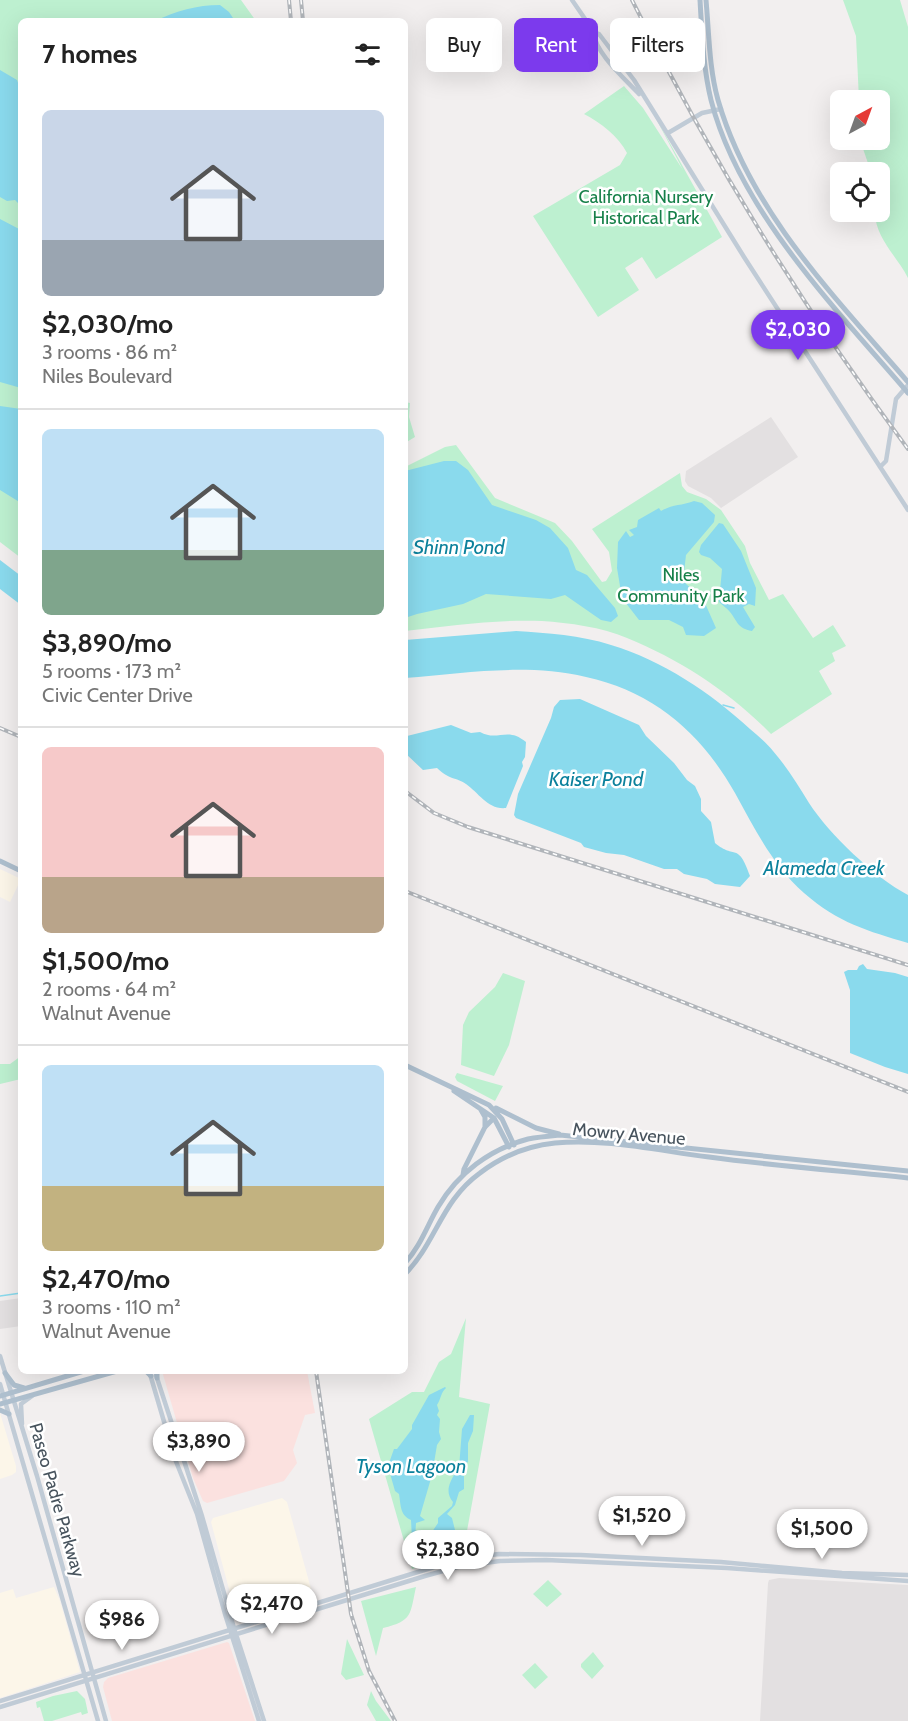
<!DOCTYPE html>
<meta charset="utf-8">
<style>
:root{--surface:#fff;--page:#f6f6f6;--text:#222;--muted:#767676;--line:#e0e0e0;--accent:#7c3aed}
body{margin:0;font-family:Cabin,sans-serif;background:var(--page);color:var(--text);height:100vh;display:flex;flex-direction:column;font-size:22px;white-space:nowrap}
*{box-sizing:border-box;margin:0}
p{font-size:20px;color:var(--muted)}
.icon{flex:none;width:33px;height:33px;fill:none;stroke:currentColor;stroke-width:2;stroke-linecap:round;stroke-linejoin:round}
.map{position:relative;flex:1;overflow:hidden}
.sheet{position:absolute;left:18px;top:18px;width:390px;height:1356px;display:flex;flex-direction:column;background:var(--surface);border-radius:9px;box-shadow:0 6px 24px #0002}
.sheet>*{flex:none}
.banner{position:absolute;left:426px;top:18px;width:392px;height:54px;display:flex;gap:12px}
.needle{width:39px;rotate:41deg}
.controls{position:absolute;left:830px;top:90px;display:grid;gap:12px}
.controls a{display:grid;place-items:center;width:60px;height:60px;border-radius:9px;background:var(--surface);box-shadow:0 6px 24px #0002;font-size:30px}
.price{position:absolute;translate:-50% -51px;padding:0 14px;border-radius:21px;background:#fff;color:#222;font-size:20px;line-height:39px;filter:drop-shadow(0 2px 3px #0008)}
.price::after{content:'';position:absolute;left:50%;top:36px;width:18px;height:14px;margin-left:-9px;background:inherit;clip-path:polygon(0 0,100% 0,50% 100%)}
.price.current{background:var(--accent);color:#fff}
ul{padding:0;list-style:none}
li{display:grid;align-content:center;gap:12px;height:318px;padding:0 24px}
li+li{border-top:2px solid var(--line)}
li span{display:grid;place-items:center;height:186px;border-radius:9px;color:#555}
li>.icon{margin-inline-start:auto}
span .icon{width:108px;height:108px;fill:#fffc;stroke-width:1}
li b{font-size:26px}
h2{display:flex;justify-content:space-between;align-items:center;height:72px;padding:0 24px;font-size:26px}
.chip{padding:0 21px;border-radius:9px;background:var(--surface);box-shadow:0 6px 24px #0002;font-size:21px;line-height:54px}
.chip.current{background:var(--accent);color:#fff}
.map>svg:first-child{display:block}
</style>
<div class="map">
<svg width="908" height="1721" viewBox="0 0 908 1721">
<rect width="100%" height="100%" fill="#f2efef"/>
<path fill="#fcf6e9" d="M0,869l21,10 -11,23 -10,-5z
M0,1413l16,53v6l-4,3 -12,4z
M282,1498l5,4 26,94 -73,23 -4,-4 -25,-93 2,-4z
M54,1587l6,14 20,71 -80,26v-105l13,-4 3,9z"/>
<path fill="#e3e0e1" d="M771,417l27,40 -77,51 -10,-10 -23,-12 -3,-5 1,-10z
M21,1298v28l-21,3v-28z
M779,1578l129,7v136h-148l8,-138 1,-3z"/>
<path fill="#fbe1df" d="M162,1371h145l8,42 -10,2 -12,35 4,13 -13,18 -77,22 -4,-2 -10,-23z
M227,1642l2,1 26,78h-143l-9,-34 1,-5 4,-4z"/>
<path fill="#bdf0d0" d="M0,0h241l15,21h-235v537l-21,-16z
M843,0h57l8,27v251c-11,-22 -33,-40 -33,-66h4v-40h-8l-11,-32h19v-40h-20l-3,-64z
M624,86l19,22 40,62 -31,-59 70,126 -66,42 -14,-22 -17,11 14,22 -41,27 -65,-101 87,-51 7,-12c-9,-17 -26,-30 -43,-39z
M405,402l5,1 -1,14 6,20 -10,6z
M456,445l39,53 60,25 17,18 30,41 4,-1 6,-10 -3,-19 -17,-23 88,-56 2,13 5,6 19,7 15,11 24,36 5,17 19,37 14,-6 30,44 20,-13 13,21 -14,7 3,8 -16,10 13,23 -61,40c-40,-41 -90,-74 -144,-96 -25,-11 -58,-15 -85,-17 -45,-2 -92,5 -137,10v-164l40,-20z
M503,973l22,8 -16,64 -15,31 -33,-11 2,-40 6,-13 26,-25z
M21,1056v23l-21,5v-20h10z
M457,1073l46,13 -8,15 -38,-20 -2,-4z
M466,1318l-7,79 31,7 -27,149 -51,16 -43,-150 43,-27h12l15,-30 12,-8z
M548,1580l14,14 -15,13 -14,-13z
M416,1587c-6,27 -3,34 -33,41l-7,28 -15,-55z
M347,1639l17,36 -18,5 -5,-6z
M593,1652l11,14 -12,13 -11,-12v-3z
M535,1663l13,14 -13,12 -13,-14z
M77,1691l8,8 3,14 -6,2 -1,-3 -29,9h-8l-4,-14 -3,1 -1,-6 17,-6z
M371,1691l5,10 15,20h-15l-9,-16z"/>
<path fill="#8adaed" d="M220,5l9,7 6,9h-80c21,-10 42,-16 65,-16z
M0,70l17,10 4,11v115l-6,-6 -8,1 -7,-4z
M0,219l21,11v158l-21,-6z
M0,406l21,3v94l-21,-13z
M444,461h12l12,9 24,35 44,15 14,8 18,20 8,22 11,5 28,33 3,8 -7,6 -10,-2 -36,-25 -14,4 -65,-5 -23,10 -46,10 -12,4v-147z
M694,501l8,2 13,12 -1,7 -28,33 -3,26 21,20 12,27 -12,8 -18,-1 -3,-8 -14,-7h-30l-17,-22 -5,-30 1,-26 8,-11 4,6 4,-2 -5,-5 8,-3 1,-7 21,-12 2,3c12,-7 20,-5 33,-10z
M719,523l4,1 18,27 15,37 -1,18 -6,-2 -6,3 12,20 -3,4c-15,-3 -14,-9 -22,-19 -3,-4 -8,-7 -11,-10l3,-33 -12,-11 -9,-3 -2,-3 2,-7z
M0,560l21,16v29l-21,-16z
M516,631c32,2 64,4 95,14 51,15 100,48 139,84 8,7 17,14 23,22 14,16 25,34 36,52 20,31 65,74 99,92v48c-40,-12 -70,-20 -104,-50 -31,-27 -49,-64 -69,-100 -34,-60 -81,-101 -149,-116 -61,-14 -120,-4 -181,1v-38z
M580,699l59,26 7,11 28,27 13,17 8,6 6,13v12l10,11 4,21c20,17 23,-2 35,33l-10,11 -25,-3 -8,-5 -23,-5 -7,-5h-13l-40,-14 -18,-2 -22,-6 -3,-4 -65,-25 -2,-3 4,-21 33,-76 3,-11 6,-7z
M451,725l20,8 9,-1c18,10 27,-6 46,10l-1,15 -3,5 1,4 -17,42c-18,2 -27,-15 -40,-24 -10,-7 -17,-4 -29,-16l-14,2 -18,-17v-15l2,-2z
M863,964l4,5 28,4 13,4v97l-23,-7 -35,-14v-63l-6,-18 4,-2h9l2,-4z
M445,1387l1,1c-5,4 -5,11 -9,17l2,6 -2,4 3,4 -1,13 2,7 -4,6 -5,30 -12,41 5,4 -9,3 -1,15 -3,2 -1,-20c-11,-5 -10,-14 -12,-26l-4,-3 -6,-21v-7l5,-14h3l15,-20v-4l17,-30z
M470,1415h4l-1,16 -5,12v19l-9,6 3,-39z
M455,1473l9,3v13l-5,3 -4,13 -8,9 5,4 3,12 -9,10 -12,-1 -2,-7 6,-9v-5l14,-12 1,-4c-8,-10 -4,-18 2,-29z"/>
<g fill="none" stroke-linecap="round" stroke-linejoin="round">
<path stroke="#8adaed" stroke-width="1.5" d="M723,705l11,3
M0,1296l21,-3"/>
<path stroke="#c0cbd6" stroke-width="4.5" d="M572,0l22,32 5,2 35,46 110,177 164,253
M594,32c-1,19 32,48 45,62
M668,133l34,-20 19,-4
M880,467l6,-6 10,-62 12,-14
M0,1356l37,120 69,245
M150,1374l25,85 22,55 28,100 34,107
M156,1375l46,141 32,112 30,93
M0,1384l98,337
M22,1424l-1,-20 11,-8
M0,1701l460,-142 39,-5 82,1 140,7 121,11 66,2
M0,1707l425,-131 36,-10 39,-5 46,-1 181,8 181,13"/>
<path stroke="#aebfce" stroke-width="5" d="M700,0c2,33 3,67 11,100 28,110 125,209 197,293
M706,0c3,33 3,68 12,100 32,111 116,196 190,282
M0,861l21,10
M405,1065l84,40 13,14 12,26
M454,1091l40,27 15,29
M496,1108l40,20 23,6
M481,1110l4,7v10
M463,1175l1,-6 21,-42 9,-9
M405,1263c15,-16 22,-37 33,-56 20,-34 52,-58 90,-68 11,-2 22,-3 32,-4l348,36
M405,1274c31,-31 36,-73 75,-101 22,-17 47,-27 75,-30 49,-5 105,8 154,14 66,9 133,14 199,21
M146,1371l5,5
M5,1373l9,12 10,3
M157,1378v-7
M0,1396l84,-25
M0,1404l117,-33
M0,1410l9,4"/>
<g stroke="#b1b5ba" stroke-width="4">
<path id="rail" d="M289,0l2,21
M301,0l2,21
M632,0c77,156 172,309 276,449
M0,728l21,9
M405,791l29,22 34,14 440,138
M405,891l503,201
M316,1371l35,243 18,57 26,50"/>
</g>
<use href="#rail" stroke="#fff" stroke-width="1.5" stroke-dasharray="4.5" stroke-linecap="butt"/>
</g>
<g text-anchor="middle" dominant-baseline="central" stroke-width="5" stroke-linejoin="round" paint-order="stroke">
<g font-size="18" fill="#168049" stroke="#fff">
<text x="646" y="197">California Nursery<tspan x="646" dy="21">Historical Park</tspan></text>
<text x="681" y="575">Niles<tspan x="681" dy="21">Community Park</tspan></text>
</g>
<g font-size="18" fill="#47535d" stroke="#fff">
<text transform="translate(629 1134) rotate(5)">Mowry Avenue</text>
<text transform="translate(57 1500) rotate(74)">Paseo Padre Parkway</text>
</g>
<g font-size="20" font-style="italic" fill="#0b819c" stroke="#fff">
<text x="459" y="547">Shinn Pond</text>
<text x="596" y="779">Kaiser Pond</text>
<text x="824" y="868">Alameda Creek</text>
<text x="411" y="1466">Tyson Lagoon</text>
</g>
</g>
</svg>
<div class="controls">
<a><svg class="needle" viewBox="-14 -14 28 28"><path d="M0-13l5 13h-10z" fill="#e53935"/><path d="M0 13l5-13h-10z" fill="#767676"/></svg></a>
<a><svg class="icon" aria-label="locate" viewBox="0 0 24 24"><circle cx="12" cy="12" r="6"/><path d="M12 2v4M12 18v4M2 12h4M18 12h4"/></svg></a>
</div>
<b class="price current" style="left:798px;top:361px">$2,030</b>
<b class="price" style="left:199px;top:1473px">$3,890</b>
<b class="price" style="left:642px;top:1547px">$1,520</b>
<b class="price" style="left:822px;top:1560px">$1,500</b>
<b class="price" style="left:448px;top:1581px">$2,380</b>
<b class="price" style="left:272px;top:1635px">$2,470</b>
<b class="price" style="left:122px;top:1651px">$986</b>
<div class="banner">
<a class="chip">Buy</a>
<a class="chip current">Rent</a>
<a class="chip">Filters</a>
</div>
<section class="sheet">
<h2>7 homes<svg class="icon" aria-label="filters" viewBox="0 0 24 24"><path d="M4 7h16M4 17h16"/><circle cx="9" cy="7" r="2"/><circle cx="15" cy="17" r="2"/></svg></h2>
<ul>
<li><span style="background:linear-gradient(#c9d6e8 70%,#9aa5b1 0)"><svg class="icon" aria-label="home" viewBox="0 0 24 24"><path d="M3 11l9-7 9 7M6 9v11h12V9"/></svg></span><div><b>$2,030/mo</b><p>3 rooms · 86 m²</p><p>Niles Boulevard</p></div></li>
<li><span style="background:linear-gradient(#bfe0f5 65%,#7fa58c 0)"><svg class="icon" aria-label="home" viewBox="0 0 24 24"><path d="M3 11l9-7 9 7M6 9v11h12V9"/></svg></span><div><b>$3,890/mo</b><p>5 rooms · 173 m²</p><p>Civic Center Drive</p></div></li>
<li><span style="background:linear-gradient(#f6c9c9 70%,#b9a48a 0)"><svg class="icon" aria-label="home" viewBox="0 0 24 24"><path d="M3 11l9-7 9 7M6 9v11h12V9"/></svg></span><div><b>$1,500/mo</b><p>2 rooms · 64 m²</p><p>Walnut Avenue</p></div></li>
<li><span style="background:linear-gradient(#bfe0f5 65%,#c2b280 0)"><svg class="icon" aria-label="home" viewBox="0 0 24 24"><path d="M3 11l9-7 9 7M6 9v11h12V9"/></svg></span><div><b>$2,470/mo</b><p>3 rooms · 110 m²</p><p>Walnut Avenue</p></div></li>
</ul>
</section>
</div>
